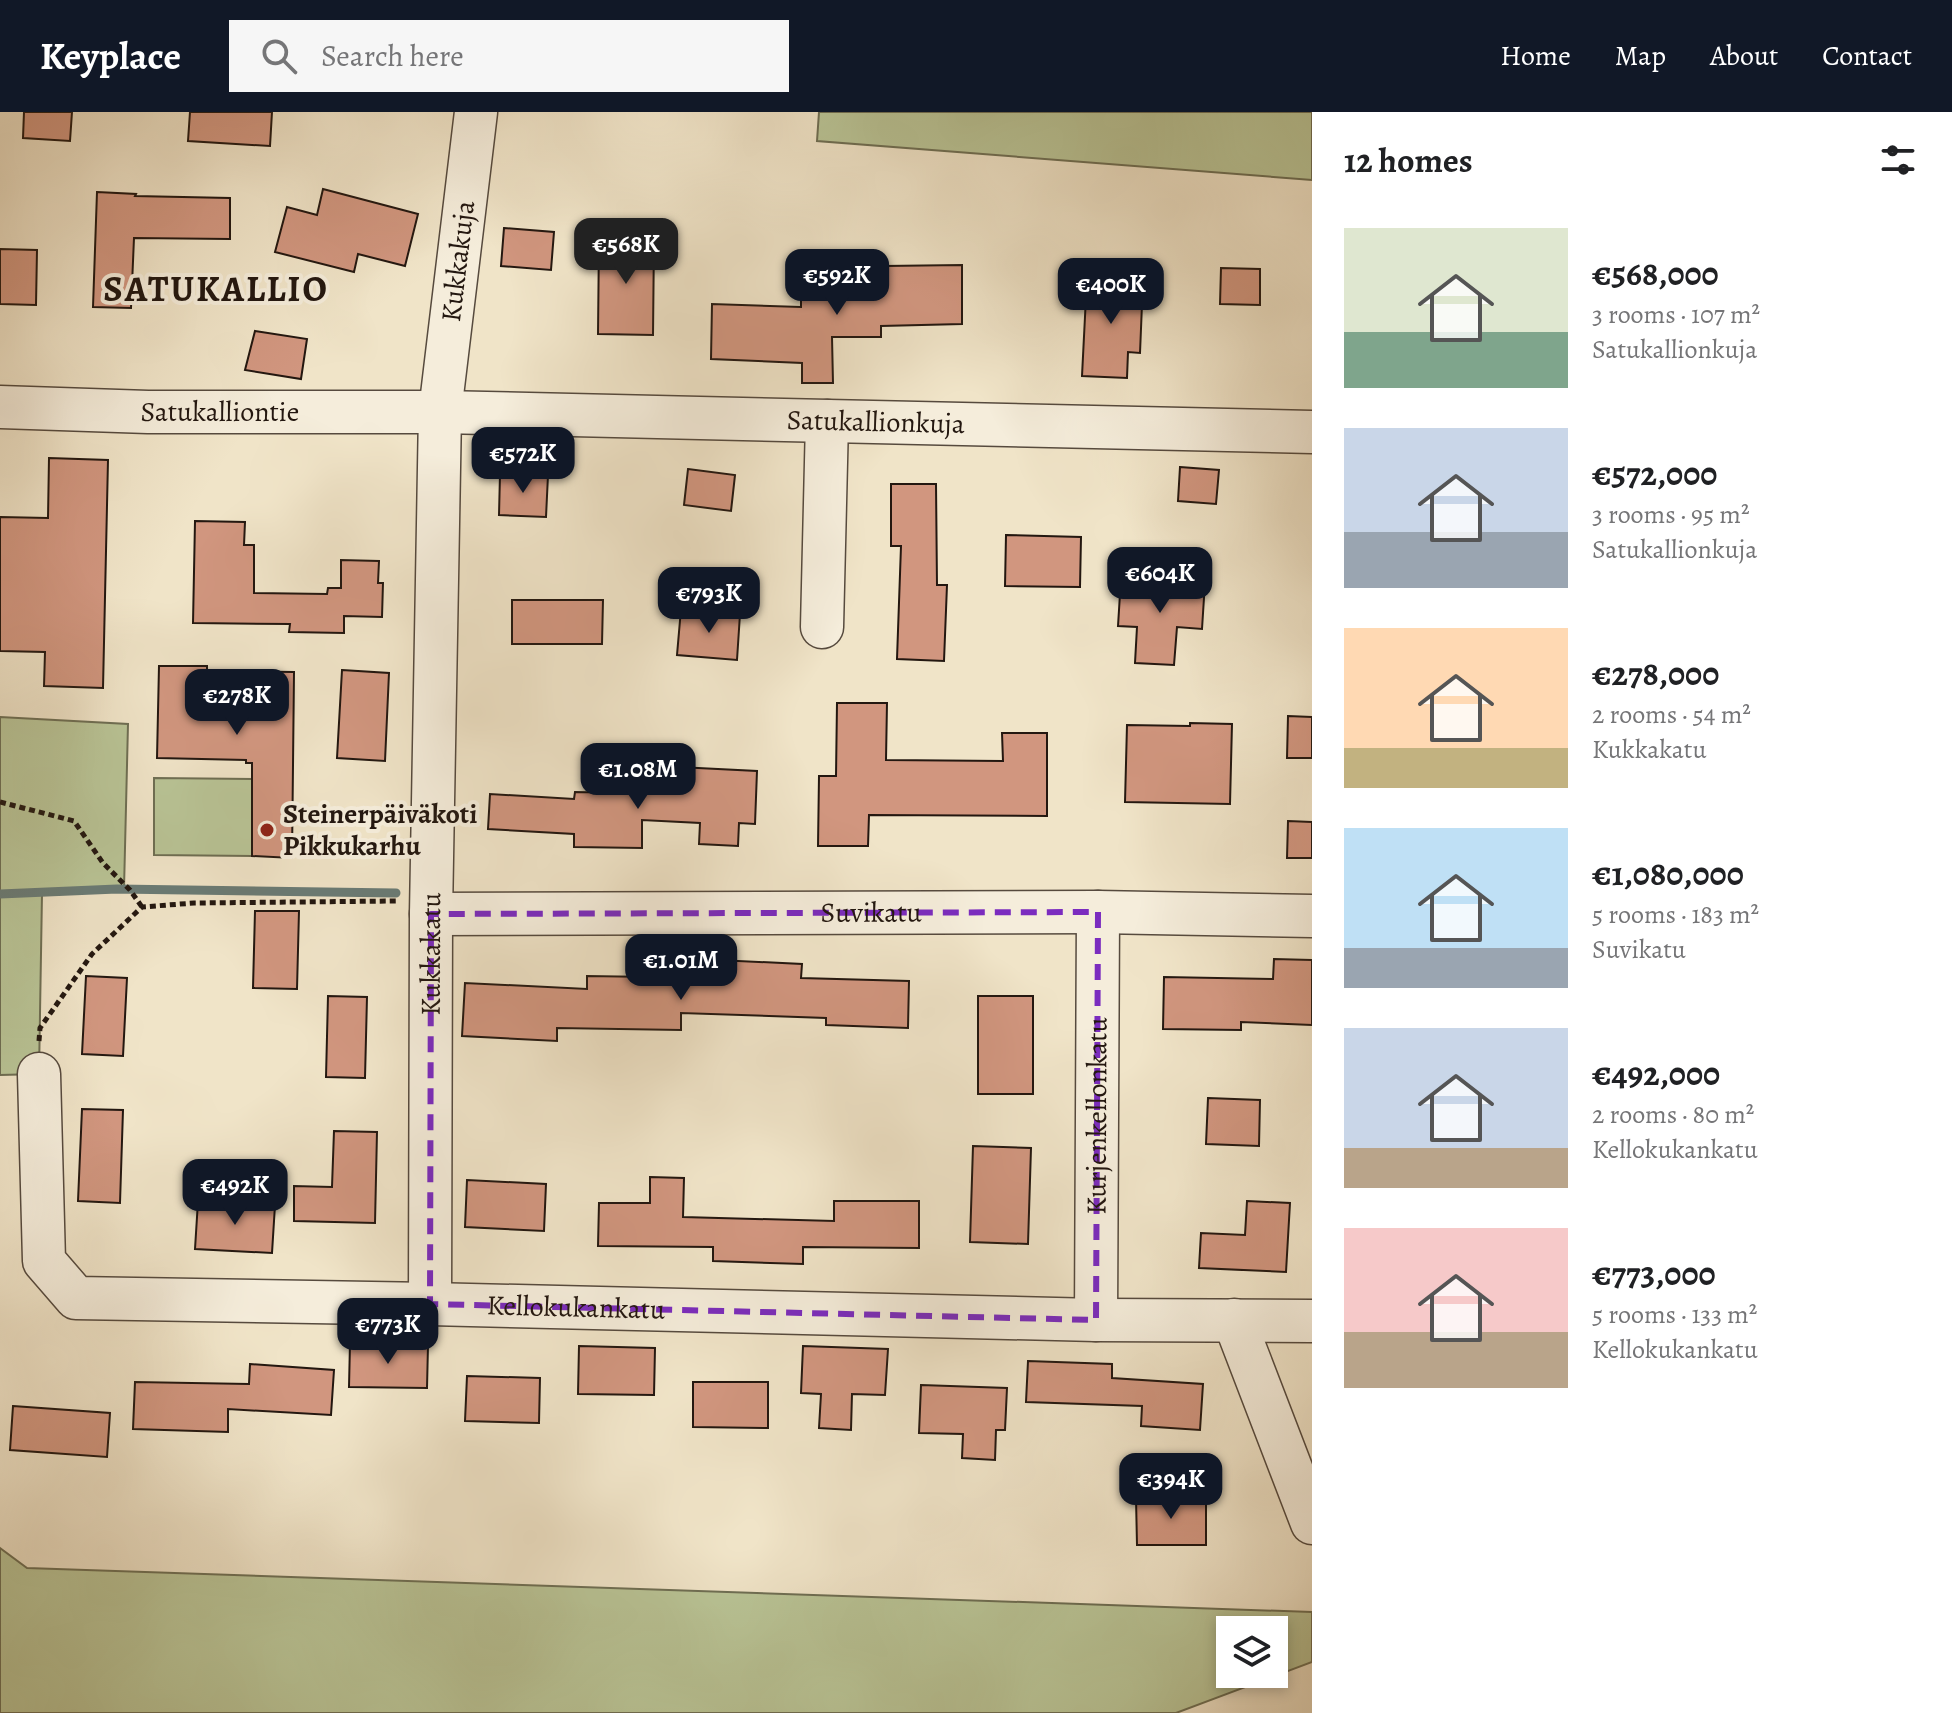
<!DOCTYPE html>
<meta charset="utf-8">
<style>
:root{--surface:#fff;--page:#f6f6f6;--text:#202124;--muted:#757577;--accent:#111827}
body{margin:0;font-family:Alegreya,serif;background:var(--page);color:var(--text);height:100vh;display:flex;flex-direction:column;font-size:30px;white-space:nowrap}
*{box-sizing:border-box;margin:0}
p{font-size:26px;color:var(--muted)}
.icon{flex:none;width:44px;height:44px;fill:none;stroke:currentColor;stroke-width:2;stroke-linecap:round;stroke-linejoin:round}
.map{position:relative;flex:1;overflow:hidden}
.side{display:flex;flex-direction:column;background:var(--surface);width:640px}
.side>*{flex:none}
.fabs{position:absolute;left:1216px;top:1504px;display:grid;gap:16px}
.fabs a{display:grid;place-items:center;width:72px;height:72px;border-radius:0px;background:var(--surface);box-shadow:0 4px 12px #0003;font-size:40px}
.price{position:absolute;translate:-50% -68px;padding:0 18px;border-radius:16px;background:var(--accent);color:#fff;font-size:26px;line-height:52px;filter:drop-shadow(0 2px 4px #0008)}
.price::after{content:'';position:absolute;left:50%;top:48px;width:24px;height:18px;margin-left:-12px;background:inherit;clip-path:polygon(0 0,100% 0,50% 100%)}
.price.active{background:#222;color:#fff}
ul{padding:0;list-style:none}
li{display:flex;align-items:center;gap:24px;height:200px;padding:0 32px}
li span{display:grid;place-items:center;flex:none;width:224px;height:160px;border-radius:0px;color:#555}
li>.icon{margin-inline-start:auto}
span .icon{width:96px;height:96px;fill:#fffc;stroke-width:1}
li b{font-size:34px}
h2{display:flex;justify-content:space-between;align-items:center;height:96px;padding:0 32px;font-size:34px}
header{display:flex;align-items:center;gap:48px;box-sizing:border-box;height:112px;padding:0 40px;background:var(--accent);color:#fff}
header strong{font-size:38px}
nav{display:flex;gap:44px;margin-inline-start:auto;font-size:28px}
.search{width:560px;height:72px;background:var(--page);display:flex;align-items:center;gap:20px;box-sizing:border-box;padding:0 28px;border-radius:0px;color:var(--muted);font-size:30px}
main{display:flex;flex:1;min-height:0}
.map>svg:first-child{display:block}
</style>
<header>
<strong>Keyplace</strong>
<div class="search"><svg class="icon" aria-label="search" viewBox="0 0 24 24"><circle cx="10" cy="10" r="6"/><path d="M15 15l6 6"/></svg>Search here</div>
<nav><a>Home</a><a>Map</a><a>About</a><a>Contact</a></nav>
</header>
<main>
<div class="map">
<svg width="1312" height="1601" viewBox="0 0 1312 1601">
<rect width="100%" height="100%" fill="#f0e4c8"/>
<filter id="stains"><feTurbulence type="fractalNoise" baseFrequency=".0025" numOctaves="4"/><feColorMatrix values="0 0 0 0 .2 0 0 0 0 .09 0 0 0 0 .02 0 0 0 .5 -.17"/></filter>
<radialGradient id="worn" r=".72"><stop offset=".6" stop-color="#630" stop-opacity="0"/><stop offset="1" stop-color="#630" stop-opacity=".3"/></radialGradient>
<path fill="#b9c496" stroke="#6e6e53" stroke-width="2" fill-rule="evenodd" d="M819,0h493v68l-495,-39z
M0,605l128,7 -4,165 -82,5 -3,180 -39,1z
M154,666l99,1 -1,77 -98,-1z
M0,1436l27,20 1285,44v50l-136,51h-1176zM1230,1518h44v44h-44z"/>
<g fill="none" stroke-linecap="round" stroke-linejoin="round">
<path stroke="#6a7b75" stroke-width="9" d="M0,782l117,-5 279,4"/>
</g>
<path fill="#d1967f" stroke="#231710" stroke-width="2" d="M24,0h48l-2,29 -47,-3z
M190,0h82l-2,34 -82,-5z
M323,77l95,25 -13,52 -47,-12 -4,18 -79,-20 12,-45 30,8z
M97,80l39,2 -1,2 95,2v41l-96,-1 -3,70 -38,-1z
M504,116l50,4 -3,38 -50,-4z
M599,126h55l-1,97 -55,-1z
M0,137l37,1 -1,55 -36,-1z
M962,153v59l-81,2v11h-49l1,46h-31v-20l-91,-4 1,-55 89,3v-27l83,-1v-13z
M1221,156l39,1v36l-40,-1z
M1087,165l56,3 -3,73 -12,-1 -1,26 -45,-2z
M255,219l52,8 -6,40 -56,-9z
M49,346l59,2 -5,228 -59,-2 1,-34 -45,-1v-134l48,1z
M1180,355l39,3 -3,34 -38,-3z
M688,357l47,6 -4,36 -47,-6z
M500,362l48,1 -2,42 -47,-2z
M891,372h45l1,101h10l-3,76 -47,-2 4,-113h-10z
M195,409l50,1 -1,23h10v48l73,1 1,-6h13v-28l38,1 -1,22h5l-1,34 -38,-1v17l-55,-1 1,-8 -97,-1z
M1006,423l75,2 -1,50 -75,-1z
M1121,466l84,4 -3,47 -25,-2 -3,38 -39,-2 2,-36 -19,-1z
M512,488h91l-1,44h-90z
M681,497l59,5 -3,46 -60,-5z
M159,554h48v5l87,1 -2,186 -40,-2v-93h-6v-3l-89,-2z
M342,558l47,3 -4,88 -48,-3z
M837,591h50l-1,57 117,1 -1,-28h45v83l-178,-1 -1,31h-50l1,-70h17z
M1288,604l24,1v41h-25z
M1190,611l42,1 -2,80 -105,-2 2,-77 63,1z
M678,655l79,4 -2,53 -16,-1 -1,23 -39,-2 1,-21 -58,-3v28l-68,-1v-13l-86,-5 2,-35 84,5 1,-7 102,2z
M1288,709l24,1v36h-25z
M255,799h44l-2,78 -44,-1z
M1274,847l38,1v65l-71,-3v8l-78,-1 1,-52 109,2z
M717,848l85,4 -1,14 108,3 -1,47 -82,-3v-7l-145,-5v17l-124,-2v13l-95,-5 3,-53 122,6v-13l130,2z
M86,864l41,2 -4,78 -41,-2z
M328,884l39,1 -2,81 -39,-1z
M978,884h55v98h-55z
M1208,986l52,2 -1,46 -53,-2z
M82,997l41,1 -3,93 -42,-2z
M334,1019l43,1 -2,91 -81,-2v-35l38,1z
M973,1034l58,2 -3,96 -58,-2z
M650,1065l34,1 -1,39 151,4v-20h85v47l-116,-1v17l-90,-3v-14l-115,-1 1,-43h51z
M467,1068l79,4 -2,47 -79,-4z
M198,1089l77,4 -3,48 -77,-4z
M1247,1089l43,2 -4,69 -87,-4 2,-35 44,2z
M350,1231l78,2 -1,43 -78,-1z
M579,1234l76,2 -1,47 -76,-1z
M803,1234l85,3 -3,46 -33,-1 -1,36 -32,-2 2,-34 -20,-1z
M1028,1249l84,3v14l91,6 -3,46 -59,-4 1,-20 -116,-4z
M250,1252l84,6 -3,45 -103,-6v23l-95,-3 2,-47 114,2z
M467,1264l73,2 -1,45 -74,-2z
M693,1270h75v46l-75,-1z
M921,1273l86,3 -2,42h-9l-1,30 -33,-2 1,-24 -44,-1z
M13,1294l97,7 -3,44 -97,-7z
M1136,1386h70v47h-69z"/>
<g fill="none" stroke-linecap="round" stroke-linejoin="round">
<g stroke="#564a3e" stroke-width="45">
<g id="minor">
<path id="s1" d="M0,295l148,5h292l872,20"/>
<path d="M822,515l5,-206"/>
<path id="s2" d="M431,802l667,-2 214,4"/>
<path id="s3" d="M39,962l5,187 32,37 354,6 666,16 216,1"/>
<path id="s4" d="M430,1192l1,-390 9,-502 36,-300"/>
<path id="s5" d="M1096,1208l2,-408"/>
<path d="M1234,1208l78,203"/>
</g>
</g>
<path stroke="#231710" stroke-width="5" stroke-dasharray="6 4" stroke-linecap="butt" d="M0,690l74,19 29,42 27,27 12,17
M39,929l1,-13 52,-74 50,-47 52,-4 202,-2"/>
<use href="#minor" stroke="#f5eddb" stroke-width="42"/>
</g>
<path fill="none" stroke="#7b2cbf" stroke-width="6" stroke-dasharray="16 10" stroke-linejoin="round" d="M1098,800l-2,408 -666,-16 1,-390z"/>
<circle fill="#8f2418" stroke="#f5eddb" stroke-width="3" cx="267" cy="718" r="8"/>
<g text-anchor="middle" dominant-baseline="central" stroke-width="8" stroke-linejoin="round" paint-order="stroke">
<g font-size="28" fill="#231710" stroke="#f5eddb">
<text stroke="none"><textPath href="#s4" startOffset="1044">Kukkakuja</textPath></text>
<text stroke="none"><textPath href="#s1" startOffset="220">Satukalliontie</textPath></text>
<text stroke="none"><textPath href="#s1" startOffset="876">Satukallionkuja</textPath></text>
<text stroke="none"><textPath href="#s2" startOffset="440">Suvikatu</textPath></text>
<text stroke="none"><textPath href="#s4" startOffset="350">Kukkakatu</textPath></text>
<text stroke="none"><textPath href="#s5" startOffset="204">Kurjenkellonkatu</textPath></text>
<text stroke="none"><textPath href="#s3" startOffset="736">Kellokukankatu</textPath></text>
</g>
<g font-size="28" font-weight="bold" fill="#231710" stroke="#f5eddb" text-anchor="start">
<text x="283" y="702">Steinerpäiväkoti<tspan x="283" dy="32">Pikkukarhu</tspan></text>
</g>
<g font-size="36" font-weight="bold" letter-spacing="2" fill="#231710" stroke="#f5eddb">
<text x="216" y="176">SATUKALLIO</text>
</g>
</g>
<rect width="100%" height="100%" filter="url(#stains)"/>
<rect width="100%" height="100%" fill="url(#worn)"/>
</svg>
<div class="fabs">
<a><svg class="icon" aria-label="layers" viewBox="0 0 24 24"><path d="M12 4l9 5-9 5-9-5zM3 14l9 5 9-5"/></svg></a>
</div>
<b class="price active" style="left:626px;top:174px">€568K</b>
<b class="price" style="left:837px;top:205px">€592K</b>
<b class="price" style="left:1111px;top:214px">€400K</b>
<b class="price" style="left:523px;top:383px">€572K</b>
<b class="price" style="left:1160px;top:503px">€604K</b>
<b class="price" style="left:709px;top:523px">€793K</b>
<b class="price" style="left:237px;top:625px">€278K</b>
<b class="price" style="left:638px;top:699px">€1.08M</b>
<b class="price" style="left:681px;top:890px">€1.01M</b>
<b class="price" style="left:235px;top:1115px">€492K</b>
<b class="price" style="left:388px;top:1254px">€773K</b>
<b class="price" style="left:1171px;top:1409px">€394K</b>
</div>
<section class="side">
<h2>12 homes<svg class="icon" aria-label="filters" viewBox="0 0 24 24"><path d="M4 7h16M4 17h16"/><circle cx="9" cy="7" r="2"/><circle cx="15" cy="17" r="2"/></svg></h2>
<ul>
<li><span style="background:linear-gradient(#dfe7d0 65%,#7fa58c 0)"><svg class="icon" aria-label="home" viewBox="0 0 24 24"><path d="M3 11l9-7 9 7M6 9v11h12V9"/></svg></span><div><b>€568,000</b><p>3 rooms · 107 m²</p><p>Satukallionkuja</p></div></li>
<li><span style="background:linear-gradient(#c9d6e8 65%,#9aa5b1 0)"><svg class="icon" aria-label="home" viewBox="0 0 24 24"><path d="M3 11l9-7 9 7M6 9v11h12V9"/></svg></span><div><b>€572,000</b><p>3 rooms · 95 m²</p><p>Satukallionkuja</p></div></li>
<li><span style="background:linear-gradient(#ffd9b3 75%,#c2b280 0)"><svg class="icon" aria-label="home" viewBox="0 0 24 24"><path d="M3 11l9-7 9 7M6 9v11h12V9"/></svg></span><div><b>€278,000</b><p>2 rooms · 54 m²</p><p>Kukkakatu</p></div></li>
<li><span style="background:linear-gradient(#bfe0f5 75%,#9aa5b1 0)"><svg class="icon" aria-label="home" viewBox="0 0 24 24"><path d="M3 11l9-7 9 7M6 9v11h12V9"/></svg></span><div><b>€1,080,000</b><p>5 rooms · 183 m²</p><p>Suvikatu</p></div></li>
<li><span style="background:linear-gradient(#c9d6e8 75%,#b9a48a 0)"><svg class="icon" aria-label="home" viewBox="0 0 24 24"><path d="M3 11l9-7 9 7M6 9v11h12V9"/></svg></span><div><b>€492,000</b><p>2 rooms · 80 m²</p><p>Kellokukankatu</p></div></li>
<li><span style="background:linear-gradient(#f6c9c9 65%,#b9a48a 0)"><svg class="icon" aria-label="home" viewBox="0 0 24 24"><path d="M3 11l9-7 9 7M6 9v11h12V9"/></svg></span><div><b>€773,000</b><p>5 rooms · 133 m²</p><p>Kellokukankatu</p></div></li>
</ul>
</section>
</main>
